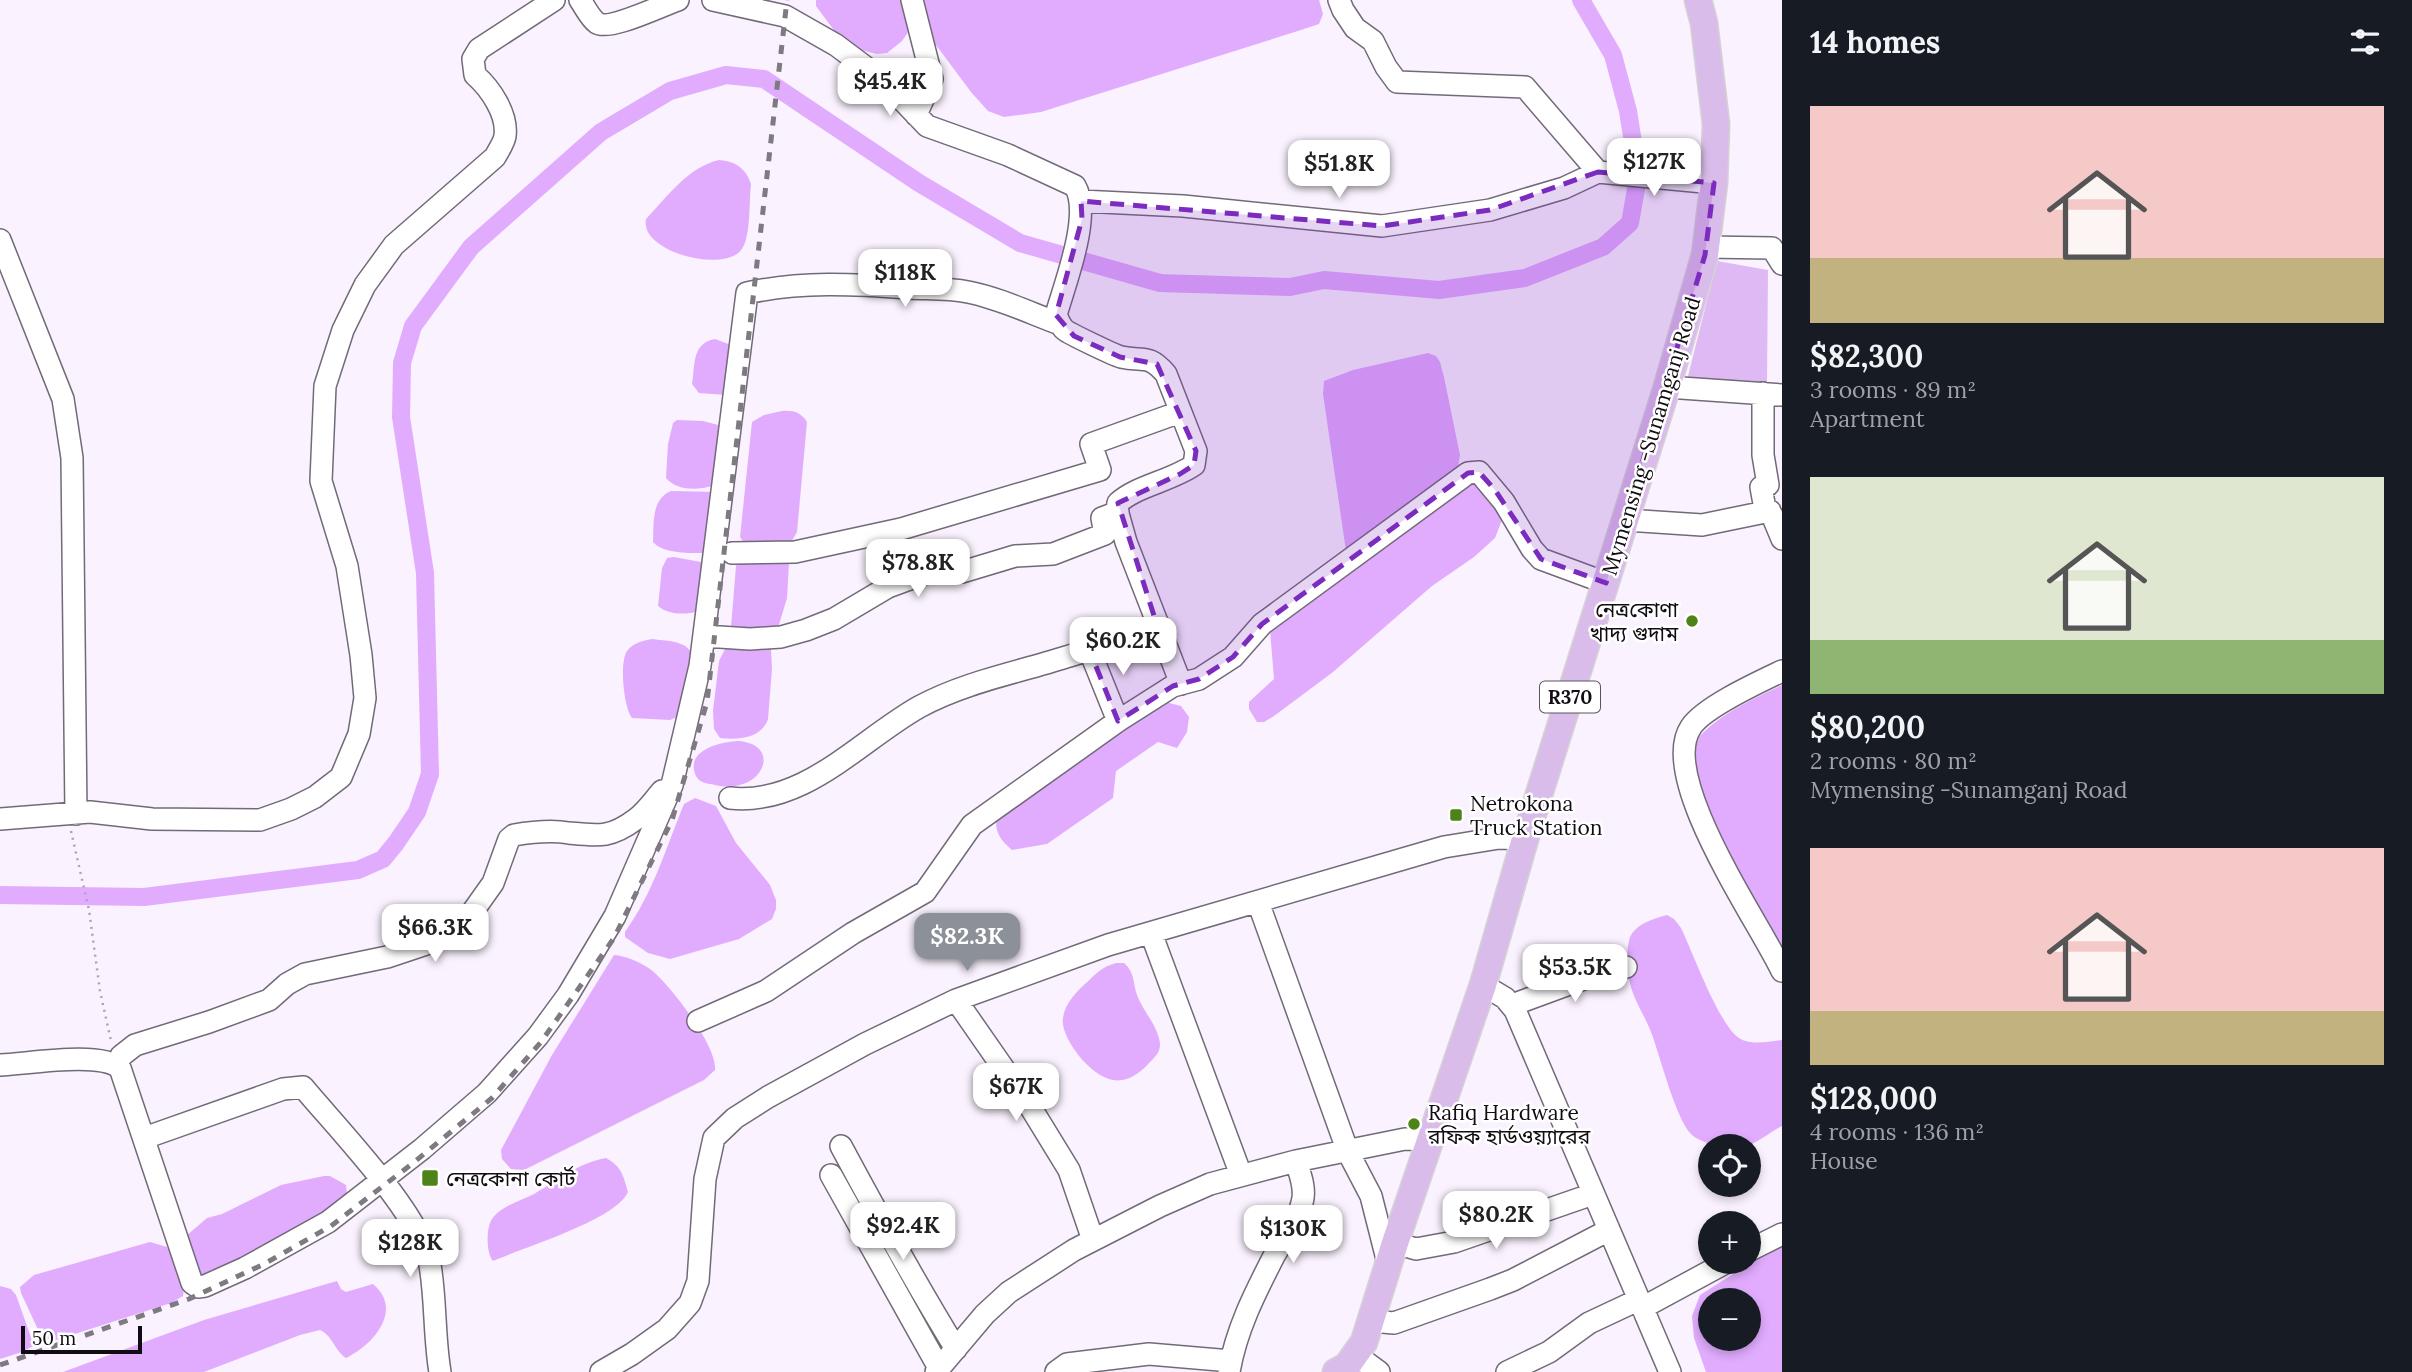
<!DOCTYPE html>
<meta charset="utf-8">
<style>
:root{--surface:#171b24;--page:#20242c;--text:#f1f3f6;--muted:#9ea1a6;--accent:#8c9099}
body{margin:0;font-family:Lora,"Noto Sans Bengali",serif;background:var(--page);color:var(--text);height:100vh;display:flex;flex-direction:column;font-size:26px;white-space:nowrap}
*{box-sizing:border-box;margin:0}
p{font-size:23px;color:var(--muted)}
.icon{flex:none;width:38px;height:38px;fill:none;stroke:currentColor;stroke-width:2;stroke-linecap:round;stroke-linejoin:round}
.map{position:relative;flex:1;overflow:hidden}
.sheet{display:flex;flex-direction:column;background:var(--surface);width:630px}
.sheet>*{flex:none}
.controls{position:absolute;left:1698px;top:1134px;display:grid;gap:14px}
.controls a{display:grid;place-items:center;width:63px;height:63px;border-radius:50%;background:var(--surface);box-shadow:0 4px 10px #0003;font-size:35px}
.scale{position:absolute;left:21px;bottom:18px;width:121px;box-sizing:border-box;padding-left:7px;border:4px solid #100c11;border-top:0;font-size:19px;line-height:24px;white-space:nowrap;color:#100c11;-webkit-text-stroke:5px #fff;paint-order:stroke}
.price{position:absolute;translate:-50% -60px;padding:0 16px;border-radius:14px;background:#fff;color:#222;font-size:23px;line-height:46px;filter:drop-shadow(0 2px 4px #0008)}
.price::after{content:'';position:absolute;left:50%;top:42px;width:21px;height:16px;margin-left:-10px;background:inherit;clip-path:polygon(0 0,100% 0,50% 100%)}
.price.on{background:var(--accent);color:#fff}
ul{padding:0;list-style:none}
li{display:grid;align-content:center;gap:14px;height:371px;padding:0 28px}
li span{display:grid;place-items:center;height:217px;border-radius:0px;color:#555}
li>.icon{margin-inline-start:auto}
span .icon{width:126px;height:126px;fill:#fffc;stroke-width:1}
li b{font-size:30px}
h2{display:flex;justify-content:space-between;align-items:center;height:84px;padding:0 28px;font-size:30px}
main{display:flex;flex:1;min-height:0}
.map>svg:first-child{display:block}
</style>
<main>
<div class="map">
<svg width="1782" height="1372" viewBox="0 0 1782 1372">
<rect width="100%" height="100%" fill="#faf2fe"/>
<path fill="#dfb9f4" d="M1717,261l51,9 -1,113 -80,-3z"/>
<path fill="#e1acfe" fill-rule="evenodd" d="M816,0h92l3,28 -9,13 -15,12 -10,1 -16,-4 -22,-13 -23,-31z
M916,0h403l4,14 -4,10 -18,6 -260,82 -37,5 -16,-6 -17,-19 -41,-55z
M719,160c16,1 27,8 32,24 -2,16 0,52 -9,65 -17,25 -103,3 -96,-30 21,-22 42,-52 73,-59z
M715,339l19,7 -8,49 -27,-2 -7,-9c3,-20 0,-41 23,-45z
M1428,353l8,3 4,6 4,15 16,78 -3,19 -111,77 -23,-157 1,-13 29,-11z
M782,411c11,-1 19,1 25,11l-10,110 -7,12h-45l-5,-7 12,-115 12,-7z
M677,420l26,1 19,5 -7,59c-15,5 -37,7 -49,-7l2,-34 5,-21z
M1471,480l15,8 16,32 -7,18 -21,19 -42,29 -99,86 -59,44 -10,6h-7l-8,-13v-7l25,-23 -4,-49z
M671,491l47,1 -13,61c-15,0 -42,1 -52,-11 1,-18 -2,-43 18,-51z
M674,557l32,6 -7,48c-13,4 -31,4 -41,-5l4,-38 5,-10z
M786,560l3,3 -2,35 -9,30 -41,5 -6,-6 5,-61 3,-5z
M652,639c14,2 32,1 40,14l-13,63 -9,4 -38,-2c-8,-10 -13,-55 -5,-67 6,-8 15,-10 25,-12z
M727,645l41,2 3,3 1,19 -4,50c-7,20 -30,21 -48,19l-6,-9 -1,-18 6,-50z
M1782,685v267l-53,-96 -25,-54 -7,-20 -4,-38c23,-29 56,-43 89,-59z
M1165,702l16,4 8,11 -2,15 -10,16 -19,-6 -42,29 -3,27 -66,46 -35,6c-10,-9 -16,-15 -16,-29 45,-47 115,-84 169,-119z
M738,741c46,3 25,55 -23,44 -7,-2 -15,-1 -19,-9 -12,-26 25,-34 42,-35z
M695,798l21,8 20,37 34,42 6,15v9l-4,10 -33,20 -69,20 -22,-6 -23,-16v-5c28,-39 41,-84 59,-128z
M1667,915l7,4 7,9c12,25 38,97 58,110 12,8 30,3 43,2v86c-12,6 -25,18 -37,20 -16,3 -39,-1 -52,-10 -17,-14 -33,-81 -42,-104 -6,-16 -17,-31 -21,-49 -3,-11 -4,-30 -1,-42 3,-16 24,-22 38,-26z
M614,955c12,1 26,7 36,14 19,14 68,78 65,101l-11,10 -180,90 -13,-1 -9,-10 -1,-9 51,-95z
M1116,963h8c10,9 9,17 12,29 5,16 17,28 22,43 5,14 0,19 -9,28 -6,7 -17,16 -27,17 -24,5 -55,-33 -59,-55 -2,-17 11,-31 22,-41 11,-10 16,-17 31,-21z
M606,1158c16,9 17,17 22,34 -12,28 -106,56 -135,69 -7,-8 -7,-33 -1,-42 9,-13 28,-18 42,-25 24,-14 44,-31 72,-36z
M324,1176h6l16,9 1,9 -20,25 -122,61 -7,-6 -12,-38 21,-18 15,-4 59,-29z
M150,1242l17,5c8,11 19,36 16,49l-12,7 -118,38 -12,-5 -20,-43 -1,-6 14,-12z
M1782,1243v129h-76l-12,-34 -2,-22 8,-21zM1710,1300h38v39h-38z
M337,1281l4,8 5,3 27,-8c31,26 0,61 -27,74 -12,-8 -13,-22 -26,-28l-20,5 -96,37h-141l141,-52z
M0,1286l11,3 5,6 17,48v3l-11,6 -22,7z"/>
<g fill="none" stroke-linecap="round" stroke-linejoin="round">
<path stroke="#e1acfe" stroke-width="18" d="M0,895l144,2 214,-27 25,-11 13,-16 21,-31 13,-38 -5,-201 -24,-156 1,-54 11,-37 58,-79 130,-115 69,-41 56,-16 38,4 155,104 101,60 140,40 130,4 34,-7 115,10 86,-12 78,-31 27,-24 6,-34 -1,-34 -7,-44 -15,-56 -32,-55"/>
<g stroke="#726a77" stroke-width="24">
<path id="minor" d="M580,0c5,7 10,18 17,23 13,8 65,-18 81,-23
M713,0l72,16 51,29 48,36 43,45 81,29 67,31c17,29 -10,97 -19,129 3,6 4,11 9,15 5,4 49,25 56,27 22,5 27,-4 45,17l30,77 -2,14c-23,16 -58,21 -76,38l-1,7 9,32 55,142
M912,0l20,79 -16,36
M1339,0l4,10 12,18 18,13 13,26 11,15 128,5 73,85
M1081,201l102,5 199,20 108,-16 74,-22 34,-16 116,11
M0,240l63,159 9,59 4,356
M1706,247l66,1 10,16
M1667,387l115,8
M1763,393v62l5,30 -7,2 4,22 7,6 10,24
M1626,520l76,5 68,-14
M732,553l63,-1 106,-23 199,-59 -9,-26 89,-32
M704,636l46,3 31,-2 25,-7 28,-11 54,-32 38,-14 36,-1 53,-16 38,-2 52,-20 -3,-16 16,-6
M1089,649l29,72
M1782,671c-23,11 -78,36 -91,56 -34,50 68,195 91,244
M730,798c74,8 129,-57 189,-91 46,-25 97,-34 147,-50 31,-9 61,-21 91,-32
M0,819l90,-7 62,7 108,1 31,-11 24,-12 26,-20 18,-43 6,-36 -4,-43 -14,-89 -26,-85 4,-95 18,-56 22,-45 29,-40 101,-88c3,-6 9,-14 10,-21 3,-22 -15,-48 -30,-61l-2,-16 6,-10 75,-49
M1258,902l90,250 23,44 16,63 -1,6
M1151,933l90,242
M1483,985l22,13 10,12 155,362
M956,1000l75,108 38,62 24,70
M1512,1005l82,-30 32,-8
M698,1021l68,-30 87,-58 72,-41 47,-67 146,-104 55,-35 26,-7 34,-22 29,-33 206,-151 11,-1 25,30 28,47 9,10 65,24
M0,1065c28,-1 99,-14 120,3l69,206 3,9 6,4 7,-1 40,-18 83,-46 94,-73 65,-56 51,-57 30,-41 47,-79 57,-131 28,-119 47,-373c54,-12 107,-9 162,-5 20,1 39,0 59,4 31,6 62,21 92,32
M117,1065l4,-9 14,-11 74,-23 60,-22 18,-16 18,-10 82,-17 39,-13 28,-12 12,-11 27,-38 16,-44 5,-4c18,-3 37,-5 55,-2 30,3 42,5 67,-14 10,-7 18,-19 26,-28
M150,1136l133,-47 20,-2c34,41 119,128 127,178 6,35 4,72 10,107
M841,1146c37,69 74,136 115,203
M831,1175l108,193
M1395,1243l21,6 38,-7 139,-48
M1748,1251l34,-17
M1642,1308l85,-46
M1371,1321l23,2 96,-34 23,-9 96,-50
M1356,1355l23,17
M601,1372l31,-18 35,-25 23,-26 8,-22 7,-102 9,-41 21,-20 33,-21 97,-53 91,-44 152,-55 336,-98 55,-9 26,1
M936,1372l49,-58 24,-22 65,-42 86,-44 50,-22 86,-23 109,-22 25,1
M1056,1372l11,-8 82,-10 82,7
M1229,1372c7,-42 26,-79 45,-116 10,-18 26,-38 29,-58 2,-13 -4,-26 -7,-37
M1507,1372l42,-20 40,-29 49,-23"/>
</g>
<g stroke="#d4d3d4" stroke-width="29">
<path id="major" d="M1336,1372l11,-6 17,-24 31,-99 88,-258 42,-146 142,-452 38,-132 9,-72 2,-59 -12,-101 -6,-23"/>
</g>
<path stroke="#aca5af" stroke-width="2.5" stroke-dasharray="2 5" stroke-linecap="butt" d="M71,831l18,79 11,81 11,50"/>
<use href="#minor" stroke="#fff" stroke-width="21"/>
<use href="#major" stroke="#dabcea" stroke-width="26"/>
<path stroke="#7f7982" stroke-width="5" stroke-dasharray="9 9" stroke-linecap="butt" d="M0,1365l189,-66 75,-35 67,-38 82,-63 79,-65 49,-56 73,-104 58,-118 35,-118 80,-702"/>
</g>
<path fill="#7b2cbf" fill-opacity="0.2" stroke="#7b2cbf" stroke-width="5" stroke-dasharray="14 9" stroke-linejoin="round" d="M1598,172l116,11 -9,72 -99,328 -65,-24 -46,-69 -16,-18 -11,1 -206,151 -29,33 -34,22 -26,7 -55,35 -29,-72 68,-24 -39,-122 62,-29 14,-9 2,-14 -39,-87 -37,-7 -46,-21 -18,-21 26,-96 -1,-18 301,25 108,-16z"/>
<g fill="#4d8319" stroke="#fff" stroke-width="2.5">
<circle cx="1692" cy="621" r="7"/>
<rect x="1449" y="808" width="14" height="14" rx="3.5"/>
<circle cx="1414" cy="1124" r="7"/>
<rect x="421" y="1169" width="18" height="18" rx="3.5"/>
</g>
<g text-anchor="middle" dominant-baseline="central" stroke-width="5" stroke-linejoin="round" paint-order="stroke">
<rect fill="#fff" stroke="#585558" stroke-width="2" x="1540" y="681.5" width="60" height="31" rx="5"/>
<g font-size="19" font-weight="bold" fill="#100c11">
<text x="1570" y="697">R370</text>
</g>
<g font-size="21" fill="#100c11" stroke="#fff">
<text transform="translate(1651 436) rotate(-73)">Mymensing -Sunamganj Road</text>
</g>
<g font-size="21" fill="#100c11" stroke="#fff" text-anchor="start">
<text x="1678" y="609" text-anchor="end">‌নেত্র‌কোণা<tspan x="1678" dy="24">খাদ্য গুদাম</tspan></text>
<text x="1470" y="803">Netrokona<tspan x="1470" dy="24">Truck Station</tspan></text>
<text x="1428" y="1112">Rafiq Hardware<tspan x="1428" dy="24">রফিক হার্ডওয়্যারের</tspan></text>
<text x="446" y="1178">নেত্রকোনা কোর্ট</text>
</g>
</g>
</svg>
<div class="controls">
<a><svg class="icon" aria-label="locate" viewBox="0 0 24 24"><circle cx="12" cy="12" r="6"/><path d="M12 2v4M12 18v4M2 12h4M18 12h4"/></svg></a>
<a>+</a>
<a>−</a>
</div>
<div class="scale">50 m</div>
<b class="price" style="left:890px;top:118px">$45.4K</b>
<b class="price" style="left:1654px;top:198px">$127K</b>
<b class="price" style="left:1339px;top:200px">$51.8K</b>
<b class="price" style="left:905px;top:309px">$118K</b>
<b class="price" style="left:918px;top:599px">$78.8K</b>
<b class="price" style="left:1123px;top:677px">$60.2K</b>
<b class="price" style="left:435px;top:964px">$66.3K</b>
<b class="price on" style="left:967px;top:973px">$82.3K</b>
<b class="price" style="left:1575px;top:1004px">$53.5K</b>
<b class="price" style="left:1016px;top:1123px">$67K</b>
<b class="price" style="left:1496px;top:1251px">$80.2K</b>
<b class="price" style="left:903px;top:1262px">$92.4K</b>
<b class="price" style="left:1293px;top:1265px">$130K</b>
<b class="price" style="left:410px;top:1279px">$128K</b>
</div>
<section class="sheet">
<h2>14 homes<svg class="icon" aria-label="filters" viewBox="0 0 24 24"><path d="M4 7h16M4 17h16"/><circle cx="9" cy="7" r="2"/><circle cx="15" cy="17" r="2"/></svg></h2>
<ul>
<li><span style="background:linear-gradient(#f6c9c9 70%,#c2b280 0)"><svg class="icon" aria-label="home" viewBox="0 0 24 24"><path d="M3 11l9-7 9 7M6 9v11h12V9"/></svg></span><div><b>$82,300</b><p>3 rooms · 89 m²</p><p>Apartment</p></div></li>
<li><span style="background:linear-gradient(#dfe7d0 75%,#8fb573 0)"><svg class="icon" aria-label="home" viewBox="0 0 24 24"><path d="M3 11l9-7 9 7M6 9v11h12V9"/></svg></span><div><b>$80,200</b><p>2 rooms · 80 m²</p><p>Mymensing -Sunamganj Road</p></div></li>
<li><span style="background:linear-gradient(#f6c9c9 75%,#c2b280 0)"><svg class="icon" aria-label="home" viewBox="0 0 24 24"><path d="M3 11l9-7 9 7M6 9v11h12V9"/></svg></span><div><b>$128,000</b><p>4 rooms · 136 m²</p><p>House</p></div></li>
</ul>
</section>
</main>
